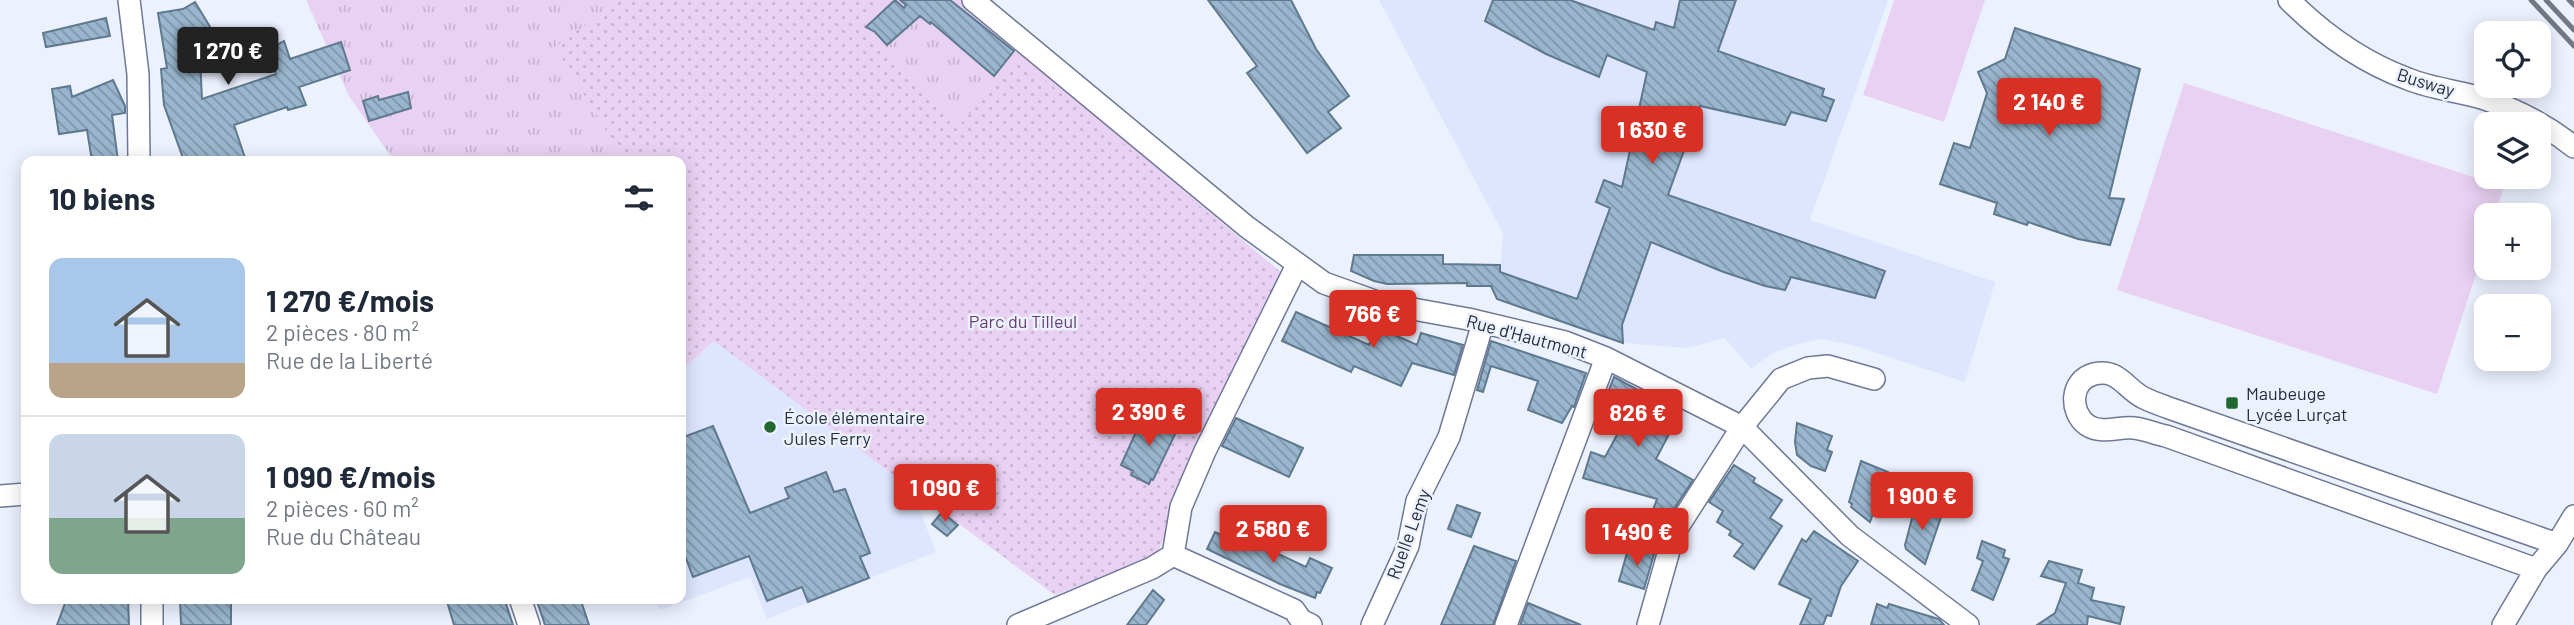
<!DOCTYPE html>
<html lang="fr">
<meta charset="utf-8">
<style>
:root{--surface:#fff;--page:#f6f6f7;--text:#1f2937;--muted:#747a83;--line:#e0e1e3;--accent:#d93025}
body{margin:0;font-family:Barlow,sans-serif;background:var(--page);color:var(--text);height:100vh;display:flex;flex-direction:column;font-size:26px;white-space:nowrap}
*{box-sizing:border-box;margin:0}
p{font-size:23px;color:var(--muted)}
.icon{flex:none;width:38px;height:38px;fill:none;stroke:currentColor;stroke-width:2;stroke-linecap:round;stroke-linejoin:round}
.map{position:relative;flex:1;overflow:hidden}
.details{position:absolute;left:21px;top:156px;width:665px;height:448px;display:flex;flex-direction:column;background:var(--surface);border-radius:14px;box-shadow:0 4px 18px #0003}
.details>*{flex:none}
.tools{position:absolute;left:2474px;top:21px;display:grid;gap:14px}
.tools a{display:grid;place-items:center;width:77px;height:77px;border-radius:14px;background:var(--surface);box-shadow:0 4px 18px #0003;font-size:35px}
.price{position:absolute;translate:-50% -60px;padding:0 16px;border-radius:7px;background:var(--accent);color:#fff;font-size:23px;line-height:46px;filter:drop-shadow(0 2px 4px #0008)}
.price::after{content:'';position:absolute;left:50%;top:42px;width:21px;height:16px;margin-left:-10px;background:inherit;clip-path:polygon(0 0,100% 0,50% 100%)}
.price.on{background:#222;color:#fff}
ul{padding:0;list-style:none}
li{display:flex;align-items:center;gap:21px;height:175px;padding:0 28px}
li+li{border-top:2px solid var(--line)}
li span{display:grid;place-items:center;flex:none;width:196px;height:140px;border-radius:14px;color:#555}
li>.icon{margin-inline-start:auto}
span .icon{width:84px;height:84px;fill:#fffc;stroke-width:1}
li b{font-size:30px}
h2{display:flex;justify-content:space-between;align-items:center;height:84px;padding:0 28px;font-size:30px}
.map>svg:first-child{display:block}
</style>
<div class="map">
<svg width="2574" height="625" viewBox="0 0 2574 625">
<defs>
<pattern id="grass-tufts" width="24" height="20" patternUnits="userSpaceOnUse" patternTransform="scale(1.75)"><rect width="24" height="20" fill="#e9d1f3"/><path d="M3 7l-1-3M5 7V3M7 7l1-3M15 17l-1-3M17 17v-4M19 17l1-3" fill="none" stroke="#c8b4d1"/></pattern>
<pattern id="park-dots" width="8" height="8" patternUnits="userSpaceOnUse" patternTransform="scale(1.75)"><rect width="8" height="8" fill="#e9d1f3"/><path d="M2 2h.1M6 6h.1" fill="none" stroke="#c8b4d1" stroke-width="1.8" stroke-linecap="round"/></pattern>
<pattern id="building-back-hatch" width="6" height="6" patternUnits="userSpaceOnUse" patternTransform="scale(1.75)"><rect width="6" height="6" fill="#9ab6ce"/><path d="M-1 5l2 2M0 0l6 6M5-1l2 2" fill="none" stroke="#7e94a8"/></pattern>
</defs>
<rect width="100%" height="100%" fill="#ecf1fe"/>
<path fill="#dde6fe" d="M1379,0h509l-78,220 185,62 -30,100 -109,-36 -34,-7 -25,5 -26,10 -20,15 -26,-31 -38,10 -66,-5 -124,-44 -3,-7 5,-6 4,-53z
M714,341l197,147 25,64 -169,67 -17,-42 -90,33 -5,-11 26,-1v-228z"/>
<path fill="url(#grass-tufts)" d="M306,0h687l81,98 210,177 -182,114 -47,206 -341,-254 -33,29v-209h-287l-45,-65z"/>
<path fill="url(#park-dots)" d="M619,0h263l-21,23 95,106 63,-70 265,216 -77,161 -51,120 -101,39 -341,-254 -33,29v-209h-56l-70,-114z"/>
<path fill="#e9d1f3" d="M1894,0h91l-41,122 -81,-27z
M2184,83l320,104 -9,28h-8v25l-50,154 -320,-104z"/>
<path fill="url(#building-back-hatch)" stroke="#5f798f" stroke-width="2" d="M895,0l9,8 2,-3 -6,-5h50l64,51 -20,25 -63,-54 -1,2 -10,-8 -33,29 -12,-13 -9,-5z
M1208,0h83l25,49 33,47 -21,16 13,16 -34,25 -60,-80 10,-7z
M1493,0h77l84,30 2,-8 18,6 6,-28h56l-18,51 106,38 -2,7 12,4 -8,21 -35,-9 -6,13 -85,-19 -32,89 217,76 -10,27 -84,-21 -6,13 -20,-4 -44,-15 -70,-29 -29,83 1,18 -126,-44 -6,-13h-24v-3l-80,1 -13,-3 -23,-10 3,-16h89v9l57,1v7l77,27 33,-91 -14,-6 8,-22 18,7 25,-115 -40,-17 -8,22 -53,-23 -61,-33z
M195,2l26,43 -21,13 2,41 74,-25 -8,-24 16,-9 6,18 51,-17 9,28 -51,17 7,18 -18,5 -1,-3 -53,18 12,36h-62l-20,-56 -3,-36 6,-1 -9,-55 25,-4z
M106,18l4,18 -64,11 -3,-14z
M2015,28l125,41 -31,129 15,1 -14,46 -32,-6 -50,-17 -1,3 -33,-11 3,-11 -57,-19 14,-41 16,5 17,-55 -9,-21 27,-13z
M113,80l12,26v7l-13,2 6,46h-26l-5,-31 -28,4 -7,-45 18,-3 2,11z
M408,92l3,16 -42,13 -6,-20 15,-5 1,4z
M1296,312l73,33 8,-18 40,18 4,-12 42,12 -9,30 -42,-12 -11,23 -47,-20 -3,6 -69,-31z
M1491,341l95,32 -12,34 -2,-1 -10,17 -34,-13 10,-29 -47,-15 -8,26 -6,-2z
M1614,377l66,36 -24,46 37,21 -29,44 -14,-6 7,-19 -74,-21 8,-26 14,5 13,-24 -21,-13z
M1145,412l33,16 -25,52 -2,-1 -2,5 -18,-9 2,-4 -12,-6z
M1236,418l67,30 -14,29 -67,-31z
M1797,423l35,13 -5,14 5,2 -7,19 -14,-5 -14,-11 -2,-13z
M713,426l37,87 39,-15 -4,-10 41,-16 8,20 11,-3 25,64 -10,4 9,21 -61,24 -6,-15 -35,14 -18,-45 -56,21 -12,-32v-107z
M1861,461l27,11 -18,50 -19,-15 1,-3 -3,-2z
M1734,465l21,13 -2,4 29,18 -12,18 12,8 -28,43 -20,-13 9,-12 -14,-9 2,-4 -14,-9 6,-11 -14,-9z
M1916,503l26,11 -17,50 -19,-15 -1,-4z
M1457,505l23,8 -9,24 -23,-8z
M942,512l16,13 -11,11 -15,-12z
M1814,531l44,30 -17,25 -10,30 -4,-1 -4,10h-23l11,-26 -32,-15 23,-45 4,3z
M1215,532l35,16 3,-6 53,25 4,-9 22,10 -12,25 -3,-1 -2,6 -35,-14 -73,-35z
M1982,541l23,9 -2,7 6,2 -16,41 -21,-10 11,-29 -6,-3z
M1474,546l42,15 -23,64h-52z
M1629,546l25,8 -10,35 -25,-8z
M2049,561l33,9 -4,13 16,5 -3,12 33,7 -4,17 -32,-8 -1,9h-50l18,-12 11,-30 -25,-7z
M1153,590l11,10 -18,25h-19z
M67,598h61l1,27h-72z
M180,598h51v27h-50z
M446,598h58l9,27h-59z
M536,598h44l9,27h-44z
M1528,603l53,22h-61z
M1877,604l10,4 2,-4 50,15 5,6h-73z"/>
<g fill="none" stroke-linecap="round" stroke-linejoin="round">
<g stroke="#6e7996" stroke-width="24">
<path id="minor" d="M129,0l9,74 1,87
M973,0l274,227 77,56 56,20 88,16 97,23 41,16 136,69 108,109 118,89
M2289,0c34,34 73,62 119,79 24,10 52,12 77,20 32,11 63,27 89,48
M0,496l26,-2
M1173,555l121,55 7,10 10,5
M2536,569l-370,-133c-11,-2 -21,-7 -32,-8 -15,-2 -32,7 -47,-3 -18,-13 -17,-45 7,-51 25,-6 31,15 50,24 8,4 17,7 25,10l388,136
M152,598v27
M520,598l9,27
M1018,625l134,-57 21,-13 8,-48 24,-56 92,-186
M1372,625l36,-79 9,-45 32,-64 34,-114
M1506,625l100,-267
M1648,625l26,-92 68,-106 39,-48 27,-11 20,-2 46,13
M2503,625l33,-56 21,-25 17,-28"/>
</g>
<use href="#minor" stroke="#fff" stroke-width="21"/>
<path stroke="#737884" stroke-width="5" d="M2531,0l43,46
M2546,0l28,30
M2569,0l5,5"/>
</g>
<g fill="#236631" stroke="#ecf1fe" stroke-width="2.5">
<rect x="2225" y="396" width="14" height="14" rx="3.5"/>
<circle cx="770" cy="427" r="7"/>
</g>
<g text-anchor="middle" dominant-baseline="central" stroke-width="5" stroke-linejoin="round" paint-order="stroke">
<g font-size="18" fill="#272c38" stroke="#ecf1fe">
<text transform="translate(2426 82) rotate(17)">Busway</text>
<text transform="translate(1527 336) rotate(15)">Rue d'Hautmont</text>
<text transform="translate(1408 534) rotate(-70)">Ruelle Lemy</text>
</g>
<g font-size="18" fill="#673c77" stroke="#ecf1fe">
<text x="1023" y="321">Parc du Tilleul</text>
</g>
<g font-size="18" fill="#272c38" stroke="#ecf1fe" text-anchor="start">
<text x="2246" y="393">Maubeuge<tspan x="2246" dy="21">Lycée Lurçat</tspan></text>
<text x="784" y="417">École élémentaire<tspan x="784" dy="21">Jules Ferry</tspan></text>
</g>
</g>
</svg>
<div class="tools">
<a><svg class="icon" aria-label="locate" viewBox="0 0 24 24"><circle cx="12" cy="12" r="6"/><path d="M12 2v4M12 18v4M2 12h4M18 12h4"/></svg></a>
<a><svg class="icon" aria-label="layers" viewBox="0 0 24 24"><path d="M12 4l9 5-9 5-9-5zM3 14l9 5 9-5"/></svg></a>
<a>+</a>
<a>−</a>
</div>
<b class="price on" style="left:228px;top:87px">1 270 €</b>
<b class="price" style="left:2049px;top:138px">2 140 €</b>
<b class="price" style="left:1652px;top:166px">1 630 €</b>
<b class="price" style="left:1373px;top:350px">766 €</b>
<b class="price" style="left:1149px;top:448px">2 390 €</b>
<b class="price" style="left:1638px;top:449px">826 €</b>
<b class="price" style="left:945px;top:524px">1 090 €</b>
<b class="price" style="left:1922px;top:532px">1 900 €</b>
<b class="price" style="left:1273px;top:565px">2 580 €</b>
<b class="price" style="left:1637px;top:568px">1 490 €</b>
<section class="details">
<h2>10 biens<svg class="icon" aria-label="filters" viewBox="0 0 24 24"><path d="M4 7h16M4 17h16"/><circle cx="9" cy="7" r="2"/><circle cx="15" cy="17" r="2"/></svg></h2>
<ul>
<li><span style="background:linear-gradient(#a9c7e8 75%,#b9a48a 0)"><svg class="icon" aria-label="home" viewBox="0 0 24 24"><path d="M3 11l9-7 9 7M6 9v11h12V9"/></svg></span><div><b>1 270 €/mois</b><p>2 pièces · 80 m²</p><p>Rue de la Liberté</p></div></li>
<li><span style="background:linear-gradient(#c9d6e8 60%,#7fa58c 0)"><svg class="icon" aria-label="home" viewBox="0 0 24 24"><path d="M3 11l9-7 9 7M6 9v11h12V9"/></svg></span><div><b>1 090 €/mois</b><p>2 pièces · 60 m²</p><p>Rue du Château</p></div></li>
</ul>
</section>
</div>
